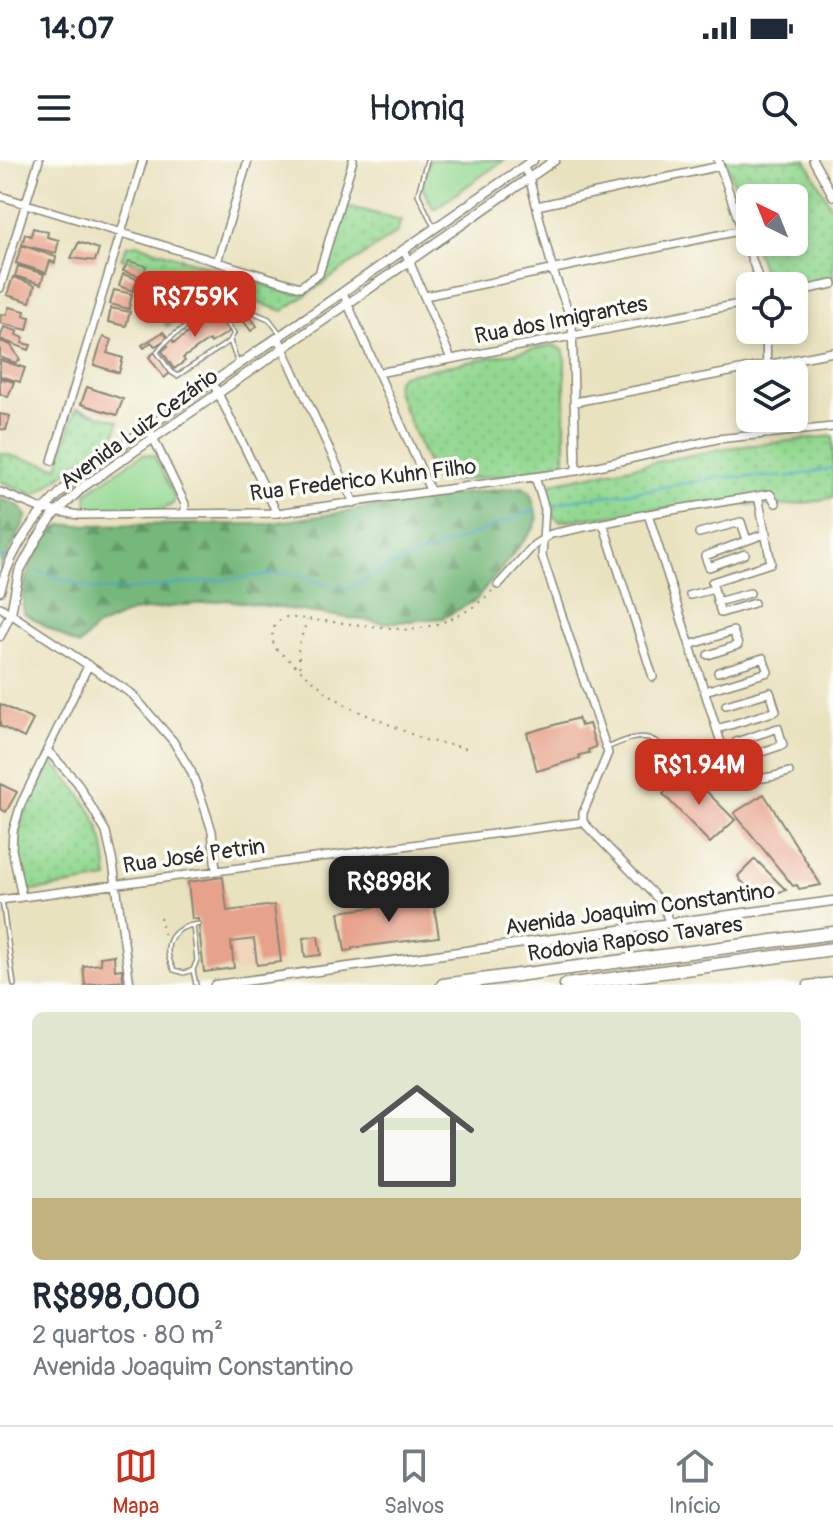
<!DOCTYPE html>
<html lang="pt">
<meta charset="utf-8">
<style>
:root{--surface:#fff;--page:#f6f6f7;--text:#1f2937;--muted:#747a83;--line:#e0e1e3;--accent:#c8321e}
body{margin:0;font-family:Pangolin,sans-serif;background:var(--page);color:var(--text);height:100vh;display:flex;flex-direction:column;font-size:30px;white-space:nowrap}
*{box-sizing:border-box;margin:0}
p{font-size:26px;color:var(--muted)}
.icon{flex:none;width:44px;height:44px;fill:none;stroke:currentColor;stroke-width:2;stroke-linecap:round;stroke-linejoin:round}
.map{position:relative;height:825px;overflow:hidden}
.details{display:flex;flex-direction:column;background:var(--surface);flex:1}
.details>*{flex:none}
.needle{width:52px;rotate:317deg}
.buttons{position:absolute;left:736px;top:24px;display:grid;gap:16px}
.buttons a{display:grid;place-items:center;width:72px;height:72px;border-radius:12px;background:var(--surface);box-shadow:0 4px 12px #0003;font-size:40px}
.price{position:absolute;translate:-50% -68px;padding:0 18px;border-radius:16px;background:var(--accent);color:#fff;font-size:26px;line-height:52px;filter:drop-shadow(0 2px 4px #0008)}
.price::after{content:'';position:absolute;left:50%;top:48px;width:24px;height:18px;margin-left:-12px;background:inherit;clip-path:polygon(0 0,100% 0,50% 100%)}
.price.on{background:#222;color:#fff}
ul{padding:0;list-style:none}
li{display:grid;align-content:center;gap:16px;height:424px;padding:0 32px}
li span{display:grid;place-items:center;height:248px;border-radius:12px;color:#555}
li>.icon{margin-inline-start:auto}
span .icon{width:144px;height:144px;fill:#fffc;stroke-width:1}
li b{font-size:34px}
.status{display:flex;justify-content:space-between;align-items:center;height:56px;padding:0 40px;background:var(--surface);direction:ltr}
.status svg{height:22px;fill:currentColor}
header{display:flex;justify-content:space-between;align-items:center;height:104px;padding:0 32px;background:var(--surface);font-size:36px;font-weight:600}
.menu{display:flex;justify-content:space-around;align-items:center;height:112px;border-top:2px solid var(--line);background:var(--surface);font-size:22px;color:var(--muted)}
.menu a{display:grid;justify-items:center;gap:4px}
.menu .on{color:var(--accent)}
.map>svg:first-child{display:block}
</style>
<div class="status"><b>14:07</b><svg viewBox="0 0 49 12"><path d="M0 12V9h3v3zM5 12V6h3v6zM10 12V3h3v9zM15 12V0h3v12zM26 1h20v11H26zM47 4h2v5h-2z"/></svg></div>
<header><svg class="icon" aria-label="menu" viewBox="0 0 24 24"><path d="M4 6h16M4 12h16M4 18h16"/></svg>Homiq<svg class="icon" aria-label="search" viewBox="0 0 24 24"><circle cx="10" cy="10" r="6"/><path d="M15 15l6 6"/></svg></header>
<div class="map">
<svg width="833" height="825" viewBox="0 0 833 825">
<defs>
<pattern id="forest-firs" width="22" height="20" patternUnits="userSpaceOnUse" patternTransform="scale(2)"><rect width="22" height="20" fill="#76b87b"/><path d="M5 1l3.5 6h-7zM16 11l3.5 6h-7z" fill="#619665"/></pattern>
<pattern id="park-dots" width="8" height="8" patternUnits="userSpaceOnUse" patternTransform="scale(2)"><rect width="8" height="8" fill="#93d891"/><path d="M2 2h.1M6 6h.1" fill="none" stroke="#7fba7d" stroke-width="1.8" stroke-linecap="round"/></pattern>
</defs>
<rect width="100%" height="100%" fill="#fdfcf7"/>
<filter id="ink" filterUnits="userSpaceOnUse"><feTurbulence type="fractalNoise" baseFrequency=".0125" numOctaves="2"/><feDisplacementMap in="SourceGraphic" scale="16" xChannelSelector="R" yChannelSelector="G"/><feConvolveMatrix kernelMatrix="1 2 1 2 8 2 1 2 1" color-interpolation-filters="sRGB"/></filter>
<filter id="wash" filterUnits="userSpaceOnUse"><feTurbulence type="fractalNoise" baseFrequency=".006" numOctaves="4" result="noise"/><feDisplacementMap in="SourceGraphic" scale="32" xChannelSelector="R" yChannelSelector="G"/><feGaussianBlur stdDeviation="1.8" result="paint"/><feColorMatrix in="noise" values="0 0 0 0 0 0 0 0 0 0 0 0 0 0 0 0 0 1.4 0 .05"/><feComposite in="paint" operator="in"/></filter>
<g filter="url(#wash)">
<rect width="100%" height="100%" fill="#e9e2bf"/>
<path fill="#eed7bb" d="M274,745l8,62 -48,6 -7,-62z"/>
<path fill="#93d891" stroke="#5f825e" stroke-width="2" d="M429,0h75l-70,49 -12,-22z
M187,125l13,20 -33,21 -12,-20z
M143,294l12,2 2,5 18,36 -2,7 -10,5 -69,1 -7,-5v-13z"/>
<path fill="url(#forest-firs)" stroke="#507253" stroke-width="2" d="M523,327l7,5 8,26 -4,10 -58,72 -33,18 -59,5 -158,-23 -95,12 -36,16 -16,18 -55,-33c-6,-28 12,-76 39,-88l204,-1 201,-31z
M0,339l18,6 9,11 -27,54z"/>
<path fill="url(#park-dots)" stroke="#5f825e" stroke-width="2" d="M726,0h80l27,50v70l-39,9v-3h-26l-15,-44h41v-44h-44v34z
M346,46l55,14 -4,12 -114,79 -162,-53 6,-12 10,-2 158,50 12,-3 16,-11z
M554,185l9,5 2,7v105l-9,7 -112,13 -10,-3 -38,-89 1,-10 5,-5z
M76,248l43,13 -5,16 -79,58 -35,-14v-28l58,14z
M833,276v61c-35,10 -67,11 -104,5l-169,19 -7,-5 -6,-25 3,-6 7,-3 169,-34z
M51,600c20,22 41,45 50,74 5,14 5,31 7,45l-75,12c-10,-8 -11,-15 -13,-28 -6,-39 9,-71 31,-103z"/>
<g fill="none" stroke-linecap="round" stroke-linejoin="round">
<path stroke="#4aa6c9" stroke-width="2" d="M550,346l26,-7 52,-6 93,-16h66l46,-9
M0,396l5,2
M34,410l59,19 32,1 160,-17 16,2 31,12 17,1 42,-22 145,-56"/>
</g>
<g id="blocks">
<path fill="#e7a28b" d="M33,68l15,4 -1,5 12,3 -3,13 -34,-8 3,-11 6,2z
M79,82l20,7 -4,12 -24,-3z
M22,85l34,12 -1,6 -5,-2 -4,12 -30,-10z
M129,101l17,5 -3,11 -20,-6z
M18,106l26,8 -3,10 -26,-8z
M123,114l15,5 -5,12 -14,-5z
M13,117l22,8 -5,17 -23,-7z
M114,130l18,4 -3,15 -19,-5z
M237,140l20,26 -6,5 -20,-27z
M9,147l16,4 -1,5 6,1 -3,13 -27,-7 1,-9 5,1z
M111,148l19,4 -4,14 -18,-4z
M217,153l13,18 -19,12 -2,-3 -26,18 2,3 -11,8 -12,-18 6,-5 -2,-3 6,-4 2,4 25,-18 -2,-2 10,-7 2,3z
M4,167l13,4 -1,4 8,3 -2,5 9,2 -2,5 -29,-11z
M163,172l5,6 -13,8 -4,-4 -7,6 -2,-3z
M103,177l9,3 -5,13 16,5 -4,15 -25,-8z
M0,181l11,4 9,15 -5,3 -15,-6z
M155,192l15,21 -6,5 -15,-21z
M0,200l25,8 -5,14 -20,-6z
M0,218l14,4 -6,15 -8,-3z
M87,227l36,12 -6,16 -36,-11z
M0,254l10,2 -4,14 -6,-1z
M0,544l33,16 -9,18 -24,-12z
M578,558l3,8 8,-2 7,23 -8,3 1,3 -10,2 1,3 -43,13 -10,-38z
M687,612l48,48 -25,23 -47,-49z
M0,624l17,8 -11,20 -6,-3z
M764,634l57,91 -22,4 -2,-4 -4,1 -59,-73z
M755,699l31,31 -27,8 -19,-18 -2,-4z
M223,717l4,34 47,-6 7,57 -24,3 -3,-26 -23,3 3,26 -30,4 -6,-53h-6l-4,-37z
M433,739l6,38 -87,11v2l-7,1 -6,-39z
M318,776l3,19 -16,2 -2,-19z
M114,795l1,15 7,-1 1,12 -38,4 -2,-19 18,-2 -1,-7z"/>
</g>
</g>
<g filter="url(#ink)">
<use href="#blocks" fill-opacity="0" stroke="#8a8675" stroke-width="2"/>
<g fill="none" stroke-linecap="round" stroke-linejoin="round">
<g stroke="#8a8675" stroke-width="6">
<path id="service" d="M427,0l-9,34 15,31
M248,150l21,9 10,13
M230,181l-53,35 -6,-4 -14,-20c11,-17 41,-33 60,-41l17,22 -4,8 7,20
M607,588c38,-17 44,-15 72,14
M2,740l12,85
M193,766l4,34 -4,10 3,15
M193,810l-9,3 -10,-3c-14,-25 -3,-43 25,-46"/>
</g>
<g stroke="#8a8675" stroke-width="10">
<path id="minor" d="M718,0l43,126
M813,0l20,36
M523,7l6,10 24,94 19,50 4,150
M0,36l300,91 19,-13 34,-114
M537,46l183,-40
M404,89l47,110
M217,102l31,-102
M0,128l39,-128
M794,132l39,-8
M343,133l87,197
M425,136l318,-66
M766,170l1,44
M278,177l76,166
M378,213l372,-71
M213,223l64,130
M575,242l258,-50
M768,258v16
M148,267l37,77v10
M52,301l91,-301
M535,317l10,32 -3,47 66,197 -25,60v9l80,82 6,19
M0,332l42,17 37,6 198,-2 299,-42 141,-32 116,-12
M648,354l82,257c23,11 36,8 59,1
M603,363l50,154
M699,373l42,-11 6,18
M745,394l-36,13 -4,-11 62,-23
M498,425l36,-40 17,-11 97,-20 122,-20 6,9
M690,435l24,-6
M717,442l33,-9
M754,443l-33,10 -9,-31 59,-19 -13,-67
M0,447l132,87 41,47 18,30 12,32 9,28 4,39
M690,485l43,-14 5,14 -30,10
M705,531l63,-19 -5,-14 -45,14
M717,569l59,-18 -6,-19 -44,13
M47,590l30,32 29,50 7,31 17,122
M728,603l55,-18 -5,-17 -42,14
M22,737l-10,-48 1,-18 8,-27 67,-138
M0,740l583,-78"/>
</g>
<g stroke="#8a8675" stroke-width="11">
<path id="tertiary" d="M0,431c12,-49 41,-82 78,-115l455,-316
M0,476l11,-23 8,-41 18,-33 15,-22 31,-30 472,-327
M215,825l618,-84
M808,825l25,-3"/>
</g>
<g stroke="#8a8675" stroke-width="15">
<path id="motorway" d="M443,825l390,-52
M566,825l267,-36"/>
</g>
<path stroke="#8a8675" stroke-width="2" stroke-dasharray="2 6" stroke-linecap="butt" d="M300,507l-2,-19 9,-28
M466,588l-41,-8 -74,-32 -22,-14 -53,-45c-7,-13 -4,-27 10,-32l123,13c34,-5 61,-16 85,-41
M160,757l5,21"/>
<use href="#service" stroke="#fff" stroke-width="3"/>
<use href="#minor" stroke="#fff" stroke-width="7"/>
<use href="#tertiary" stroke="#fff" stroke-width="8"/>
<use href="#motorway" stroke="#fff" stroke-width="12"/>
</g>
</g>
<g text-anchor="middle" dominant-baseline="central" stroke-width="7" stroke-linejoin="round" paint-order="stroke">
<g font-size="22" fill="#2b2b2b" stroke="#fdfcf7">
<text transform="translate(561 160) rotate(-11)">Rua dos Imigrantes</text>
<text transform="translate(139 269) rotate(-36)">Avenida Luiz Cezário</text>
<text transform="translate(363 320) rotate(-7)">Rua Frederico Kuhn Filho</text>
<text transform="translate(194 696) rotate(-8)">Rua José Petrin</text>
<text transform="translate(640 749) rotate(-8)">Avenida Joaquim Constantino</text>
<text transform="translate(635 779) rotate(-8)">Rodovia Raposo Tavares</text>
</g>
</g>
</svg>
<div class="buttons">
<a><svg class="needle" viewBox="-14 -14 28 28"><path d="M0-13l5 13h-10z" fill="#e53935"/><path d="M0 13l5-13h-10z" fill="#747a83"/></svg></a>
<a><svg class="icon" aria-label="locate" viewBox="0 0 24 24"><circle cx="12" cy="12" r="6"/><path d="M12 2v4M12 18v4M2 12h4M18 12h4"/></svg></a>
<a><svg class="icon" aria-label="layers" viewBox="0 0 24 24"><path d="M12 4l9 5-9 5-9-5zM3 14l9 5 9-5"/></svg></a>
</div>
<b class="price" style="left:195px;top:179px">R$759K</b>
<b class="price" style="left:699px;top:647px">R$1.94M</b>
<b class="price on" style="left:389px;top:764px">R$898K</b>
</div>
<section class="details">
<ul>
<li><span style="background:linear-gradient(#dfe7d0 75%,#c2b280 0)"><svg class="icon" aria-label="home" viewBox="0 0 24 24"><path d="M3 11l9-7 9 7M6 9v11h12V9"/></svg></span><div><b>R$898,000</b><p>2 quartos · 80 m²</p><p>Avenida Joaquim Constantino</p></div></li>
</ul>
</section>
<nav class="menu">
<a class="on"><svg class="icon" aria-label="map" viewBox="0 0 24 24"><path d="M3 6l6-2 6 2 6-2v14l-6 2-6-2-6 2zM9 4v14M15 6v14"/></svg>Mapa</a>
<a><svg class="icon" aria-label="saved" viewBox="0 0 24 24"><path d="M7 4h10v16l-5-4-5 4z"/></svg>Salvos</a>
<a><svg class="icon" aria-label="home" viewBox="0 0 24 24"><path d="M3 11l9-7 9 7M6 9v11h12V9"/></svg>Início</a>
</nav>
